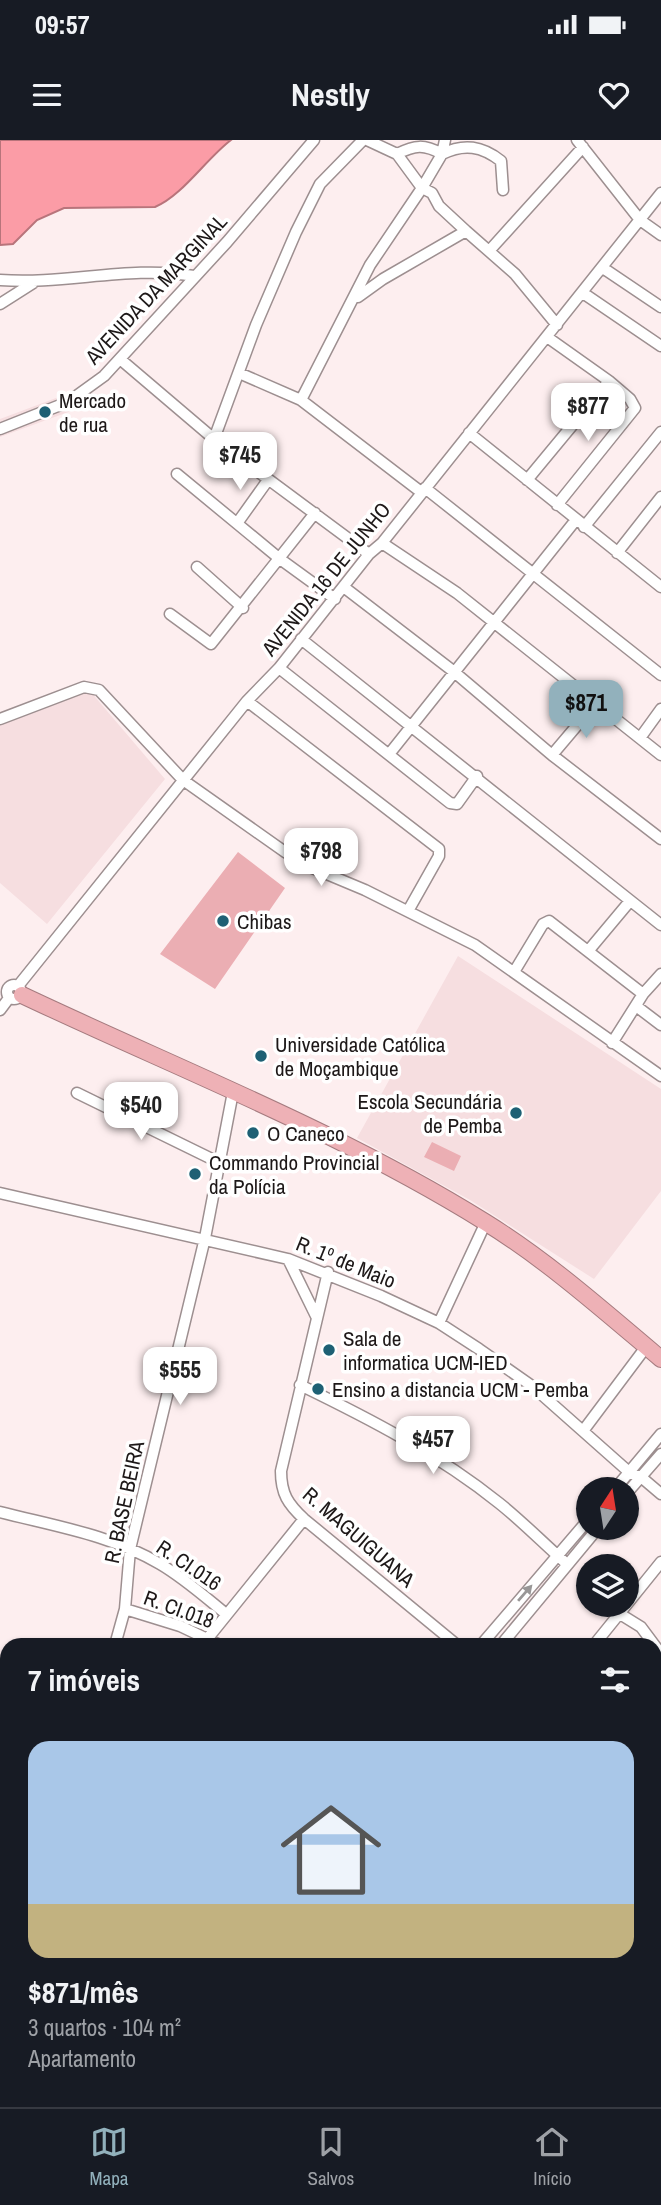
<!DOCTYPE html>
<html lang="pt">
<meta charset="utf-8">
<style>
:root{--surface:#171b24;--page:#20242c;--text:#f1f3f6;--muted:#9ea1a6;--line:#363941;--accent:#92b1bc}
body{margin:0;font-family:"Archivo Narrow",sans-serif;background:var(--page);color:var(--text);height:100vh;display:flex;flex-direction:column;font-size:26px;white-space:nowrap}
*{box-sizing:border-box;margin:0}
p{font-size:23px;color:var(--muted)}
.icon{flex:none;width:38px;height:38px;fill:none;stroke:currentColor;stroke-width:2;stroke-linecap:round;stroke-linejoin:round}
.map{position:relative;flex:1;overflow:hidden}
.drawer{position:absolute;left:0px;top:1498px;width:662px;height:469px;display:flex;flex-direction:column;background:var(--surface);border-radius:21px 21px 0 0;box-shadow:0 2px 5px #0004}
.drawer>*{flex:none}
.needle{width:46px;rotate:12deg}
.tools{position:absolute;left:576px;top:1337px;display:grid;gap:14px}
.tools a{display:grid;place-items:center;width:63px;height:63px;border-radius:50%;background:var(--surface);box-shadow:0 2px 5px #0004;font-size:35px}
.price{position:absolute;translate:-50% -60px;padding:0 16px;border-radius:14px;background:#fff;color:#222;font-size:23px;line-height:46px;filter:drop-shadow(0 2px 4px #0008)}
.price::after{content:'';position:absolute;left:50%;top:42px;width:21px;height:16px;margin-left:-10px;background:inherit;clip-path:polygon(0 0,100% 0,50% 100%)}
.price.on{background:var(--accent);color:#111}
ul{padding:0;list-style:none}
li{display:grid;align-content:center;gap:14px;height:371px;padding:0 28px}
li span{display:grid;place-items:center;height:217px;border-radius:21px;color:#555}
li>.icon{margin-inline-start:auto}
span .icon{width:126px;height:126px;fill:#fffc;stroke-width:1}
li b{font-size:30px}
h2{display:flex;justify-content:space-between;align-items:center;height:84px;padding:0 28px;font-size:30px}
.status{display:flex;justify-content:space-between;align-items:center;height:49px;padding:0 35px;background:var(--surface);direction:ltr}
.status svg{height:19px;fill:currentColor}
header{display:flex;justify-content:space-between;align-items:center;height:91px;padding:0 28px;background:var(--surface);font-size:32px;font-weight:700}
.tabs{display:flex;justify-content:space-around;align-items:center;height:98px;border-top:2px solid var(--line);background:var(--surface);font-size:19px;color:var(--muted)}
.tabs a{display:grid;justify-items:center;gap:4px}
.tabs .on{color:var(--accent)}
.map>svg:first-child{display:block}
</style>
<div class="status"><b>09:57</b><svg viewBox="0 0 49 12"><path d="M0 12V9h3v3zM5 12V6h3v6zM10 12V3h3v9zM15 12V0h3v12zM26 1h20v11H26zM47 4h2v5h-2z"/></svg></div>
<header><svg class="icon" aria-label="menu" viewBox="0 0 24 24"><path d="M4 6h16M4 12h16M4 18h16"/></svg>Nestly<svg class="icon" aria-label="heart" viewBox="0 0 24 24"><path d="M12 20l-8-8c-3-5 5-10 8-4 3-6 11-1 8 4z"/></svg></header>
<div class="map">
<svg width="661" height="1967" viewBox="0 0 661 1967">
<rect width="100%" height="100%" fill="#fdeeef"/>
<path fill="#f6dee0" d="M72,252l10,15 -82,30v-18z
M90,551l75,88 -118,145 -47,-41v-159z
M458,816l203,133v102l-67,88 -124,-79 -113,-62z"/>
<path fill="#ebaeb3" d="M238,712l47,36 -70,101 -55,-35z
M432,1002l29,14 -7,15 -30,-14z
M0,1565l7,4v147l-7,-6z
M7,1754v128l-7,-6v-114z
M290,1960h104l8,7h-119z"/>
<path fill="#fb9ca6" stroke="#b8747b" stroke-width="2" d="M0,0h231c-25,19 -49,56 -76,67l-91,1 -27,12 -24,24 -13,1z"/>
<g fill="none" stroke-linecap="round" stroke-linejoin="round">
<g stroke="#9d8f90" stroke-width="13">
<path id="minor" d="M363,0l-43,44 -24,48 -40,93 -42,114 155,115
M367,0l30,14 25,34 10,5 7,13 27,25
M577,0l63,80 21,15
M397,14c18,-9 27,-10 45,0 22,-11 40,-8 59,7l2,29
M489,111l94,-104
M603,128l58,39
M0,140c65,5 130,-15 194,-4
M583,153l78,53
M358,157l25,-18 83,-48 49,43 42,51
M0,164l33,-21
M120,219l94,80
M239,233l62,27 120,92
M301,260l69,-135 52,-77 20,-34 3,-14
M0,289l68,-27 36,-26 123,-134 87,-102
M469,293l192,154
M177,334l103,85 55,40
M527,340l82,-99 -62,-44
M425,348l236,187
M557,365l78,-97 -5,-9 -21,-18
M238,382l30,-42
M584,387l77,-95
M382,403l75,50 204,162
M617,413l44,-56
M197,427l46,41
M345,448l108,83 99,84 109,84
M170,474l41,30 104,-131
M301,499l360,286
M279,528l171,135 7,1 20,-28
M247,561l192,148v7l-31,55
M0,579l84,-32 15,3 84,90 102,72 25,15 55,23 110,55 186,131
M640,598l21,-29
M390,613l185,-232
M552,615l44,-52
M589,810l41,-49
M514,832l29,-48 6,-3 94,73
M7 852a7 7 0 1 1 14 0a7 7 0 1 1-14 0Z
M18,846l229,-285 32,-33 90,-114 13,-11 279,-350
M636,866l25,19
M0,870l9,-12
M612,903l31,-49 18,-20
M77,953l141,69
M0,1053l288,66 93,37 58,27 40,26 53,37 97,86 12,5 20,17
M288,1119l28,57
M328,1132l-47,199c0,23 7,33 23,48l153,126
M439,1183l47,-101
M300,1245c70,34 138,69 199,118 24,19 45,41 68,61
M583,1291l63,-84
M615,1349l46,-55
M626,1354l35,-40
M0,1372c54,14 112,23 160,52 24,14 44,32 66,50
M125,1469l55,17 40,19
M620,1474l21,13 20,27
M208,1498l96,-119
M115,1505l10,-36 5,-60 75,-311 28,-146
M481,1505l107,-125
M501,1505l97,-117
M594,1505l67,-83
M0,1535l7,2
M654,1688l7,6
M654,1713l7,-9
M654,1837l7,5
M0,1891l7,6
M127,1960l7,7
M623,1960l8,7"/>
</g>
<g stroke="#a57b7f" stroke-width="18">
<path id="highway" d="M22,855c154,73 317,136 463,227 63,39 119,89 176,137"/>
</g>
<use href="#minor" stroke="#fff" stroke-width="10"/>
<use href="#highway" stroke="#eeb1b6" stroke-width="16"/>
</g>
<defs><path id="oneway-solid" d="M-6-.8H1V-3.2L6.5 0L1 3.2V.8H-6Z" transform="scale(1.75)"/></defs>
<use fill="#999797" href="#oneway-solid" transform="translate(525 1453) rotate(-49)"/>
<g fill="#1e6074" stroke="#fff" stroke-width="2.5">
<circle cx="45" cy="272" r="7"/>
<circle cx="223" cy="781" r="7"/>
<circle cx="261" cy="916" r="7"/>
<circle cx="516" cy="973" r="7"/>
<circle cx="253" cy="993" r="7"/>
<circle cx="195" cy="1034" r="7"/>
<circle cx="329" cy="1210" r="7"/>
<circle cx="318" cy="1249" r="7"/>
</g>
<g text-anchor="middle" dominant-baseline="central" stroke-width="7" stroke-linejoin="round" paint-order="stroke">
<g font-size="21" fill="#1d1818" stroke="#fff">
<text transform="translate(156 149) rotate(-47)">AVENIDA DA MARGINAL</text>
<text transform="translate(326 439) rotate(-51)">AVENIDA 16 DE JUNHO</text>
<text transform="translate(346 1122) rotate(22)">R. 1º de Maio</text>
<text transform="translate(124 1362) rotate(-78)">R. BASE BEIRA</text>
<text transform="translate(359 1397) rotate(41)">R. MAGUIGUANA</text>
<text transform="translate(189 1425) rotate(34)">R. CI.016</text>
<text transform="translate(179 1469) rotate(20)">R. CI.018</text>
</g>
<g font-size="21" fill="#1d1818" stroke="#fff" text-anchor="start">
<text x="59" y="260">Mercado<tspan x="59" dy="24">de rua</tspan></text>
<text x="237" y="781">Chibas</text>
<text x="275" y="904">Universidade Católica<tspan x="275" dy="24">de Moçambique</tspan></text>
<text x="502" y="961" text-anchor="end">Escola Secundária<tspan x="502" dy="24">de Pemba</tspan></text>
<text x="267" y="993">O Caneco</text>
<text x="209" y="1022">Commando Provincial<tspan x="209" dy="24">da Polícia</tspan></text>
<text x="343" y="1198">Sala de<tspan x="343" dy="24">informatica UCM-IED</tspan></text>
<text x="332" y="1249">Ensino a distancia UCM - Pemba</text>
</g>
</g>
</svg>
<div class="tools">
<a><svg class="needle" viewBox="-14 -14 28 28"><path d="M0-13l5 13h-10z" fill="#e53935"/><path d="M0 13l5-13h-10z" fill="#9ea1a6"/></svg></a>
<a><svg class="icon" aria-label="layers" viewBox="0 0 24 24"><path d="M12 4l9 5-9 5-9-5zM3 14l9 5 9-5"/></svg></a>
</div>
<b class="price" style="left:588px;top:303px">$877</b>
<b class="price" style="left:240px;top:352px">$745</b>
<b class="price on" style="left:586px;top:600px">$871</b>
<b class="price" style="left:321px;top:748px">$798</b>
<b class="price" style="left:141px;top:1002px">$540</b>
<b class="price" style="left:180px;top:1267px">$555</b>
<b class="price" style="left:433px;top:1336px">$457</b>
<section class="drawer">
<h2>7 imóveis<svg class="icon" aria-label="filters" viewBox="0 0 24 24"><path d="M4 7h16M4 17h16"/><circle cx="9" cy="7" r="2"/><circle cx="15" cy="17" r="2"/></svg></h2>
<ul>
<li><span style="background:linear-gradient(#a9c7e8 75%,#c2b280 0)"><svg class="icon" aria-label="home" viewBox="0 0 24 24"><path d="M3 11l9-7 9 7M6 9v11h12V9"/></svg></span><div><b>$871/mês</b><p>3 quartos · 104 m²</p><p>Apartamento</p></div></li>
</ul>
</section>
</div>
<nav class="tabs">
<a class="on"><svg class="icon" aria-label="map" viewBox="0 0 24 24"><path d="M3 6l6-2 6 2 6-2v14l-6 2-6-2-6 2zM9 4v14M15 6v14"/></svg>Mapa</a>
<a><svg class="icon" aria-label="saved" viewBox="0 0 24 24"><path d="M7 4h10v16l-5-4-5 4z"/></svg>Salvos</a>
<a><svg class="icon" aria-label="home" viewBox="0 0 24 24"><path d="M3 11l9-7 9 7M6 9v11h12V9"/></svg>Início</a>
</nav>
